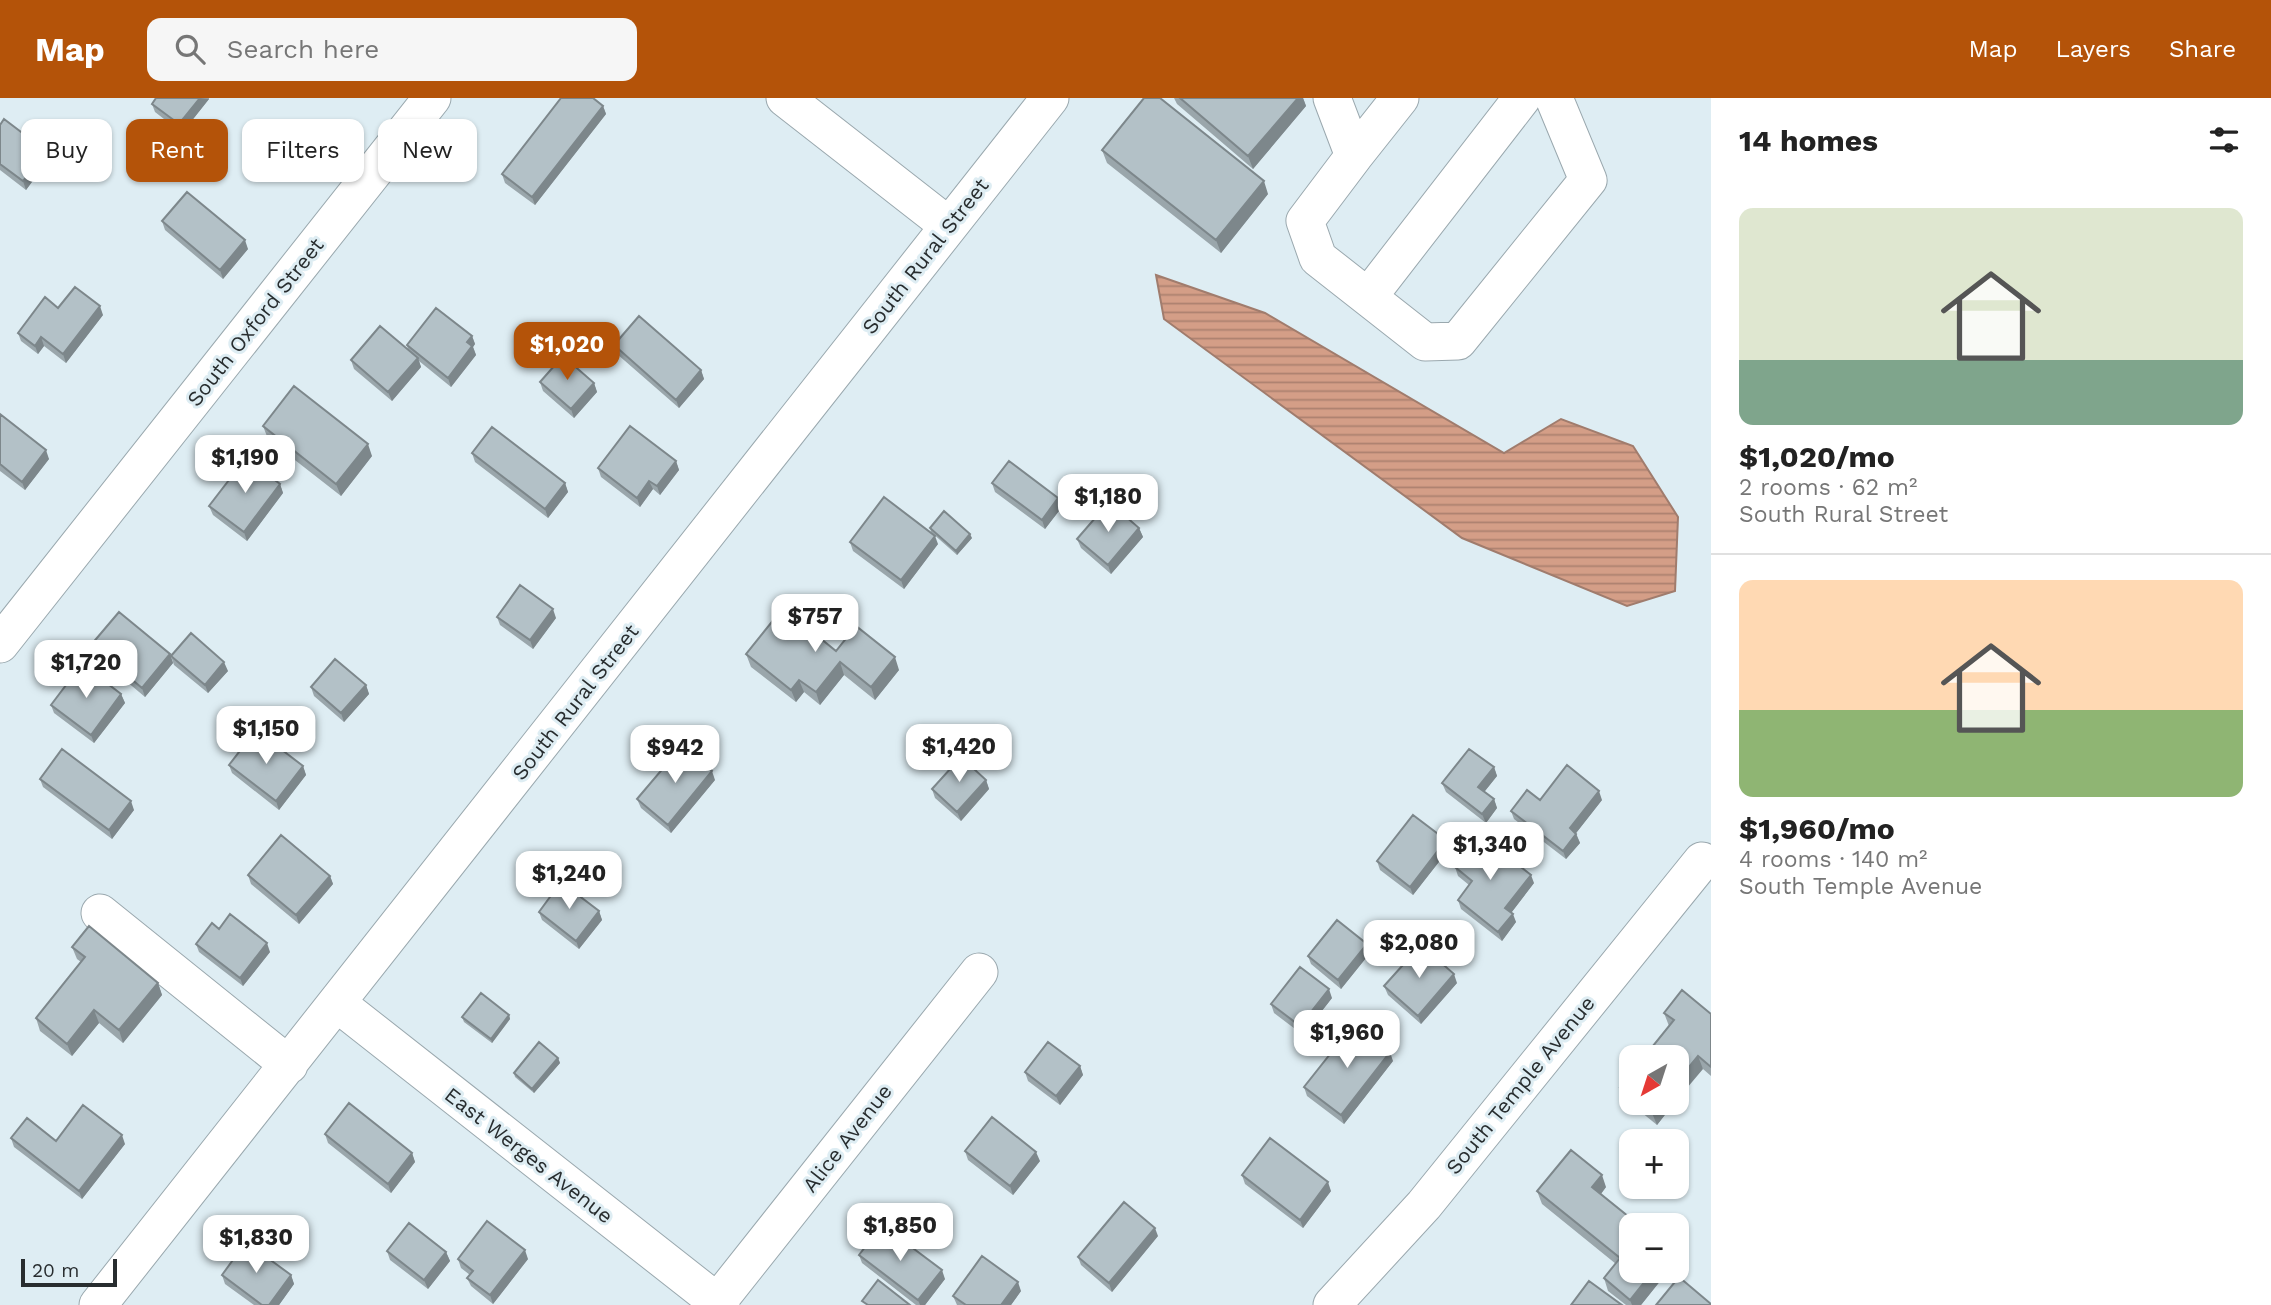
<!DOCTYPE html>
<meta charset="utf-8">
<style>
:root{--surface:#fff;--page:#f6f6f6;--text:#222;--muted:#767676;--line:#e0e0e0;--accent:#b45309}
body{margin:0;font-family:"Work Sans",sans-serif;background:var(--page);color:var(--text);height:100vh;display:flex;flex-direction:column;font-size:26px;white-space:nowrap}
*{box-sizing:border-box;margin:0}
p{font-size:23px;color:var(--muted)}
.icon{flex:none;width:38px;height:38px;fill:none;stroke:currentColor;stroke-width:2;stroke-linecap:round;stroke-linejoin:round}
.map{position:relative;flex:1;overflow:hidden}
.drawer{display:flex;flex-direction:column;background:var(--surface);width:560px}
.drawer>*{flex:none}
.hud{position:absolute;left:21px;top:21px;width:665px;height:63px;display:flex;gap:14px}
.needle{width:46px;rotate:219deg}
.tools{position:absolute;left:1619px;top:947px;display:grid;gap:14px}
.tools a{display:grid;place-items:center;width:70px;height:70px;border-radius:14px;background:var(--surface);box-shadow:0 2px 5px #0004;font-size:35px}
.scale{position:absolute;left:21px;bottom:18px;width:96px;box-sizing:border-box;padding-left:7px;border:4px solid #282d2f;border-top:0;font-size:19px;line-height:24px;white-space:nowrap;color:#282d2f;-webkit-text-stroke:5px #deedf3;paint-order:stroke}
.price{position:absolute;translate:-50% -60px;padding:0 16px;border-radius:14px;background:#fff;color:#222;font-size:23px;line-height:46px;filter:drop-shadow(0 2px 4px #0008)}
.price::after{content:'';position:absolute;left:50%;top:42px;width:21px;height:16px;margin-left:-10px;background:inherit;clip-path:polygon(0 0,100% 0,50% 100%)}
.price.current{background:var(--accent);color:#fff}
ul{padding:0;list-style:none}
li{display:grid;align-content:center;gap:14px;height:371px;padding:0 28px}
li+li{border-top:2px solid var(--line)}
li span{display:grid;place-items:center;height:217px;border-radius:14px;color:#555}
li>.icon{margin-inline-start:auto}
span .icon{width:126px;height:126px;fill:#fffc;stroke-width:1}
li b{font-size:30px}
h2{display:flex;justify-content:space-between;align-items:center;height:84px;padding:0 28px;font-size:30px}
.chip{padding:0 24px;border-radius:14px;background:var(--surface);box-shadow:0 2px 5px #0004;font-size:24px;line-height:63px}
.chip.current{background:var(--accent);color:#fff}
header{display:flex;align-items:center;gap:42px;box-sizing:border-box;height:98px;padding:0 35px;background:var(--accent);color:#fff}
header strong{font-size:33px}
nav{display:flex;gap:38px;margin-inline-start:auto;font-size:24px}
.search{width:490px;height:63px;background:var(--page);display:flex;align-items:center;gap:18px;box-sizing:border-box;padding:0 24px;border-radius:14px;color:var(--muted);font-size:26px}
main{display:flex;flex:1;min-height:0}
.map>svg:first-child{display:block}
</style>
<header>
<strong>Map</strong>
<div class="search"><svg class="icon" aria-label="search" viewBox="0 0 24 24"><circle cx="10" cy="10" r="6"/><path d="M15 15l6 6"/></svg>Search here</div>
<nav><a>Map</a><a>Layers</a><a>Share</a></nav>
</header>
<main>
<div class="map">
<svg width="1711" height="1207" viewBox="0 0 1711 1207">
<defs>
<pattern id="water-rules" width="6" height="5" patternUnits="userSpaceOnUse" patternTransform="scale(1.75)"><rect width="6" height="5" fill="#d49e87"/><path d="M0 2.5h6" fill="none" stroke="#ac816f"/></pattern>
</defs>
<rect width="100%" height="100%" fill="#deedf3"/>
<path fill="url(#water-rules)" stroke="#a07c6d" stroke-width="2" d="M1156,177l109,38 239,140 57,-34 72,27 45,71 -3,74 -48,15 -165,-68 -298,-219z"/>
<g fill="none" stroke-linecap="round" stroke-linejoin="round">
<g stroke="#9aa8ae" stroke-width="39">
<path id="minor" d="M785,0l164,128
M1332,0l22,58 -49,65 13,37 107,84 33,-1 130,-161 -34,-82
M1354,58l46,-58
M1368,199l154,-199
M0,546l432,-546
M100,815l189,152
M338,906l383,301
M98,1207l952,-1207
M715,1207l264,-333
M1332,1207l92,-100 278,-344"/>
</g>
<use href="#minor" stroke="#fff" stroke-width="37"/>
</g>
<path fill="#9aa6ab" d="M156,0h53v1l-27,34 -27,-21 -3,-8z
M1174,0h129l3,8 -53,63 -76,-65z
M603,8l3,8 -71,91 -30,-22 -3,-9z
M0,27l49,34 -23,31 -26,-20z
M1102,52l166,44 -47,59 -114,-90z
M162,123l86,28 -25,30 -58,-49z
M58,210l45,7 -37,48 -22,-17 -6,8 -17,-13 -3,-8z
M472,238l3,8 -2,3 3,8 -25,32 -32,-26 2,6 -29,34 -38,-32 -3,-9 57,-10 -1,-5z
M614,247l87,25 3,9 -25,29 -62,-54z
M540,284l54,1 3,9 -23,26 -31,-27z
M0,316l49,45 -24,31 -25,-19z
M263,328l109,30 -31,40 -73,-57z
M472,355l93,30 3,9 -20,26 -73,-56z
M676,363l3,9 -19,25 -7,-6 -13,18 -39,-30 -3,-9z
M992,385l70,24 -17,22 -50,-37z
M280,386l3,9 -36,48 -34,-26 -4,-9z
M930,430l42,10 -15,17 -26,-23z
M1139,430l4,9 -32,37 -30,-26 -4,-9z
M850,444l88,2 -34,45 -51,-38z
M497,519l59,1 -23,31 -33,-24z
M91,547l79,9 3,9 -28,34 -51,-43z
M836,553l63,19 -24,30 -31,-25 -24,30 -16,-13 -8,10 -45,-35 -5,-13z
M171,558l57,15 -20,22 -34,-28z
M366,587l3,9 -25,28 -30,-26 -3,-9z
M121,596l4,9 -31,40 -40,-30 -3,-8z
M229,667l74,1 3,9 -27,35 -47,-37z
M1494,669l3,9 -13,16 10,7 3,9 -11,15 -40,-31 -4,-9z
M40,681l94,31 -22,29 -69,-52z
M715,682l-44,53 -30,-25 -4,-9z
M986,682l3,9 -28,32 -26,-23 -3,-9z
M1540,702h62l-26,33 4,10 -14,16 -52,-40 -3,-8z
M1449,751l-36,46 -33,-25 -3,-9z
M1455,769l79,16 -23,30 5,9 -14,19 -41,-32 -3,-9 11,-15 -11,-9z
M248,777l82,1 3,8 -34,40 -48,-40z
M599,813l3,9 -23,29 -37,-29 -3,-8z
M219,831l51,23 -27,34 -44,-34 -3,-8z
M1367,846l3,9 -29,36 -30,-25 -3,-8z
M72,849l86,36 4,12 -39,48 -24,-20 -27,33 -32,-25 -4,-13 45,-56 -4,-3z
M1457,885l-36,41 -33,-29 -4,-9z
M1332,900l-29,37 -29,-22 -3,-9z
M1664,915l47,1v62l-8,-7 -34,-43z
M509,917l1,4 -18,24 -28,-21 -2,-5z
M558,960l2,5 -26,30 -19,-16 -1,-4z
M1393,963l-49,63 -37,-28 -3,-9z
M1080,968l3,9 -23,30 -32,-24 -3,-9z
M1631,975v29h44l-18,23 -32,-26 -5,-12z
M325,1036l87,19 3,9 -24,31 -63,-50z
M11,1040l45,3 69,3 -43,55 -68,-52z
M965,1053l75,10 -27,34 -45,-35z
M1242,1077l89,16 -28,37 -58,-44z
M1606,1089l-5,7 30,76h38l-28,35h-15l-18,-14 -4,-13 12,-14 -74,-60 -5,-13z
M1158,1138l-46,56 -31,-27 -3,-8z
M387,1153l59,1 4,9 -22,28 -38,-29z
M859,1157l86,24 -20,26h-9l-54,-42z
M458,1161h70l-35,45 -22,-18 -4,-8 3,-3 -9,-7z
M222,1177h69l3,9 -15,21h-25l-29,-21z
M1021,1193l-10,14h-54l-4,-9z"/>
<path fill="#7d878b" d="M200,0l9,1 -27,34 -3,-9z
M1298,0h5l3,8 -53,63 -5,-13z
M603,8l3,8 -71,91 -3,-8z
M46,53l3,8 -23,31 -3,-9z
M1264,83l4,13 -47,59 -5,-13z
M245,142l3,9 -25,30 -3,-9z
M100,208l3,9 -37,48 -3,-9z
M472,238l3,8 -2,3 3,8 -25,32 -3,-9 19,-36z
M41,239l3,9 -6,8 -3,-8z
M418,260l3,9 -29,34 -4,-9z
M701,272l3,9 -25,29 -3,-8z
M594,285l3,9 -23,26 -3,-9z
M368,346l4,12 -31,40 -5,-12z
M46,352l3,9 -24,31 -3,-8z
M676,363l3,9 -19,25 -3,-9z
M649,383l4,8 -13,18 -3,-9z
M565,385l3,9 -20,26 -3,-9z
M280,386l3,9 -36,48 -3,-9z
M1058,400l4,9 -17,22 -3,-9z
M1139,430l4,9 -32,37 -3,-9z
M970,436l2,4 -15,17 -1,-4z
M935,438l3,8 -34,45 -3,-9z
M553,511l3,9 -23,31 -3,-9z
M170,556l3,9 -28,34 -3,-9z
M895,559l4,13 -24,30 -4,-13z
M224,564l4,9 -20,22 -3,-8z
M840,564l4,13 -24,30 -4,-13z
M799,582l5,12 -8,10 -5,-12z
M366,587l3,9 -25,28 -3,-9z
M121,596l4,9 -31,40 -3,-8z
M303,668l3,9 -27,35 -3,-9z
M1494,669l3,9 -16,20 -3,-9z
M712,673l3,9 -44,53 -3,-8z
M986,682l3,9 -28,32 -4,-9z
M1599,693l3,9 -29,37 -3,-9z
M1494,701l3,9 -11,15 -4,-9z
M131,703l3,9 -22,29 -3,-9z
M1576,736l4,9 -14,16 -3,-8z
M1446,742l3,9 -36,46 -3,-8z
M1531,777l3,8 -26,34 -3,-9z
M330,778l3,8 -34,40 -3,-9z
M599,813l3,9 -23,29 -3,-8z
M1513,816l3,8 -14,19 -4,-9z
M267,845l3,9 -27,34 -3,-8z
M1367,846l3,9 -29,36 -3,-9z
M1454,876l3,9 -36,41 -3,-8z
M158,885l4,12 -39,48 -4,-13z
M1329,891l3,9 -29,37 -3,-9z
M94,912l5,13 -27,33 -5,-12z
M509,917l1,4 -18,24 -1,-4z
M1390,954l3,9 -49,63 -3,-9z
M1698,958l5,13 -27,32v-18z
M558,960l2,5 -26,30 -2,-4z
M1080,968l3,9 -23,30 -4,-9z
M1661,1004h14l-18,23 -5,-12z
M122,1037l3,9 -43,55 -3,-8z
M1036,1054l4,9 -27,34 -3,-9z
M412,1055l3,9 -24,31 -3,-9z
M1602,1077l4,12 -9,12 -5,-12z
M1328,1084l3,9 -28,37 -3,-8z
M1155,1130l3,8 -46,56 -3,-9z
M525,1152l3,9 -35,45 -3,-9z
M446,1154l4,9 -22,28 -4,-9z
M942,1172l3,9 -20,26h-5l-2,-5z
M1654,1172h15l-28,35h-9l-2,-5z
M291,1177l3,9 -15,21h-10z
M1018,1184l3,9 -10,14h-10z"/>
<path fill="#b3c1c7" stroke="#7d878b" stroke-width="2" d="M156,0h44l-21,26 -27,-20z
M561,0h32l10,8 -71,91 -30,-23z
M1144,0h16l104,83 -48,59 -114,-90z
M1180,0h118l-50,58z
M4,21l42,32 -23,30 -23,-17v-39z
M187,94l58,48 -25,30 -58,-49z
M75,189l25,19 -37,48 -22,-17 -6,9 -17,-13 27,-36 13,11z
M436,210l36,28 -5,6 5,4 -24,32 -41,-33z
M639,218l62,54 -25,30 -62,-55z
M380,228l38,32 -30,34 -37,-32z
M563,258l31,27 -23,26 -31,-27z
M294,288l74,58 -32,40 -73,-58z
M0,316l46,36 -24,32 -22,-18z
M630,328l46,35 -19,25 -8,-5 -12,17 -39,-30z
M492,329l73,56 -20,26 -73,-56z
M246,360l34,26 -36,48 -35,-26z
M1009,363l49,37 -16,22 -50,-37z
M884,399l51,39 -34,44 -51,-38z
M1109,404l30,26 -31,37 -31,-26z
M944,413l26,23 -14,17 -26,-23z
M520,487l33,24 -23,31 -33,-23z
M783,510l53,43 20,-25 39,31 -24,30 -31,-25 -24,30 -17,-12 -8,10 -45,-36z
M119,514l51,42 -28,34 -51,-43z
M191,535l33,29 -19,23 -34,-29z
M335,561l31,26 -25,28 -30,-26z
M82,566l39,30 -30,41 -40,-30z
M256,632l47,36 -27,35 -47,-36z
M682,648l30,25 -44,54 -31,-26z
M62,651l69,52 -22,29 -69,-51z
M1469,651l25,18 -16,20 16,12 -12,15 -40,-31z
M961,659l25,23 -29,32 -25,-23z
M1567,667l32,26 -29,37 6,6 -13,17 -52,-40 16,-21 13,10z
M1413,717l33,25 -36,47 -33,-26z
M281,737l49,41 -34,39 -48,-40z
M1480,737l51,40 -26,33 8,6 -15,18 -40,-32 14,-19 -17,-14z
M561,784l38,29 -23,30 -37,-29z
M230,816l37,29 -27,35 -44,-34 16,-21 7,6z
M1337,822l30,24 -29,36 -30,-24z
M89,828l69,57 -39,47 -25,-20 -27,34 -31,-26 49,-61 -13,-10z
M1421,847l33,29 -36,42 -34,-30z
M1300,869l29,22 -29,37 -29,-22z
M1682,892l29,24v53l-13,-11 -22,27v-26h-32l30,-37 -10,-7z
M481,895l28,22 -18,24 -29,-22z
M1354,926l36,28 -49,63 -37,-28z
M539,944l19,16 -26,31 -18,-16z
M1048,944l32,24 -24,30 -31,-24z
M1631,975v22l-11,-8z
M1640,1004h21l-9,11z
M349,1005l63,50 -24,31 -63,-50z
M83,1007l39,30 -43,56 -68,-53 16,-20 29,23z
M992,1019l44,35 -26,34 -45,-35z
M1270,1040l58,44 -28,38 -58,-45z
M1571,1052l31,25 -10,12 47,38h-8v45h23l-24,30 -26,-22 16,-20 -83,-67z
M1124,1104l31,26 -46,55 -31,-26z
M487,1123l38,29 -35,45 -23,-17 6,-7 -15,-12z
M409,1125l37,29 -22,28 -37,-29z
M882,1127l60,45 -24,30 -59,-45z
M246,1144l45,33 -22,30h-7l-40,-30z
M982,1158l36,26 -17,23h-35l-13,-9z
M1679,1179l32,27v1h-55z
M878,1182l32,25h-42l-6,-4z
M1589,1183l33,24h-51z"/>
<g text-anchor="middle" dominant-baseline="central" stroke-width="6" stroke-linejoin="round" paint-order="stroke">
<g font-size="21" fill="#282d2f" stroke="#deedf3">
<text transform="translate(925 158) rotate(-52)">South Rural Street</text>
<text transform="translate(255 224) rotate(-52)">South Oxford Street</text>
<text transform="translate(575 604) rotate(-52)">South Rural Street</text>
<text transform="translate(1520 987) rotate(-51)">South Temple Avenue</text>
<text transform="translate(847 1040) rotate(-52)">Alice Avenue</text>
<text transform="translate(529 1057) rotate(38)">East Werges Avenue</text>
</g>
</g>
</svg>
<div class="tools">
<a><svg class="needle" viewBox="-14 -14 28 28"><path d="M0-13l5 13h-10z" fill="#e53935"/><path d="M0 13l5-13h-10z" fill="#767676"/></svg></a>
<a>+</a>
<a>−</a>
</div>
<div class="scale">20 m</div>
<b class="price current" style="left:567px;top:284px">$1,020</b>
<b class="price" style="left:245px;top:397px">$1,190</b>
<b class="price" style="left:1108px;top:436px">$1,180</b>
<b class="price" style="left:815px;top:556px">$757</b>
<b class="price" style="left:86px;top:602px">$1,720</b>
<b class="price" style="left:266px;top:668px">$1,150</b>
<b class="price" style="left:959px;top:686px">$1,420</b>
<b class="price" style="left:675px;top:687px">$942</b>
<b class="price" style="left:1490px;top:784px">$1,340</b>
<b class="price" style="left:569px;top:813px">$1,240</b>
<b class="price" style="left:1419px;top:882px">$2,080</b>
<b class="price" style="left:1347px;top:972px">$1,960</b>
<b class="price" style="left:900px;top:1165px">$1,850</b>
<b class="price" style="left:256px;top:1177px">$1,830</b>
<div class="hud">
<a class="chip">Buy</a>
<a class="chip current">Rent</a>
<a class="chip">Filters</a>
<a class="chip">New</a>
</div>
</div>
<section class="drawer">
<h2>14 homes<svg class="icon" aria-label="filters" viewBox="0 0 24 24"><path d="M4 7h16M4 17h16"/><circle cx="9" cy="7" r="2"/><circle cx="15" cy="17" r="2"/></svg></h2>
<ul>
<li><span style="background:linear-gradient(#dfe7d0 70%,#7fa58c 0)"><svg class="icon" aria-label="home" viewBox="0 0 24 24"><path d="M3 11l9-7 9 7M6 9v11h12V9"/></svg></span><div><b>$1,020/mo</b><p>2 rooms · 62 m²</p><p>South Rural Street</p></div></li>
<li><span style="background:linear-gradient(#ffd9b3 60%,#8fb573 0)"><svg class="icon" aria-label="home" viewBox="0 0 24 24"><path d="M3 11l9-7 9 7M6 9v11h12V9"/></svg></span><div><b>$1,960/mo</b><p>4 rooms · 140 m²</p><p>South Temple Avenue</p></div></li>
</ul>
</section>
</main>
